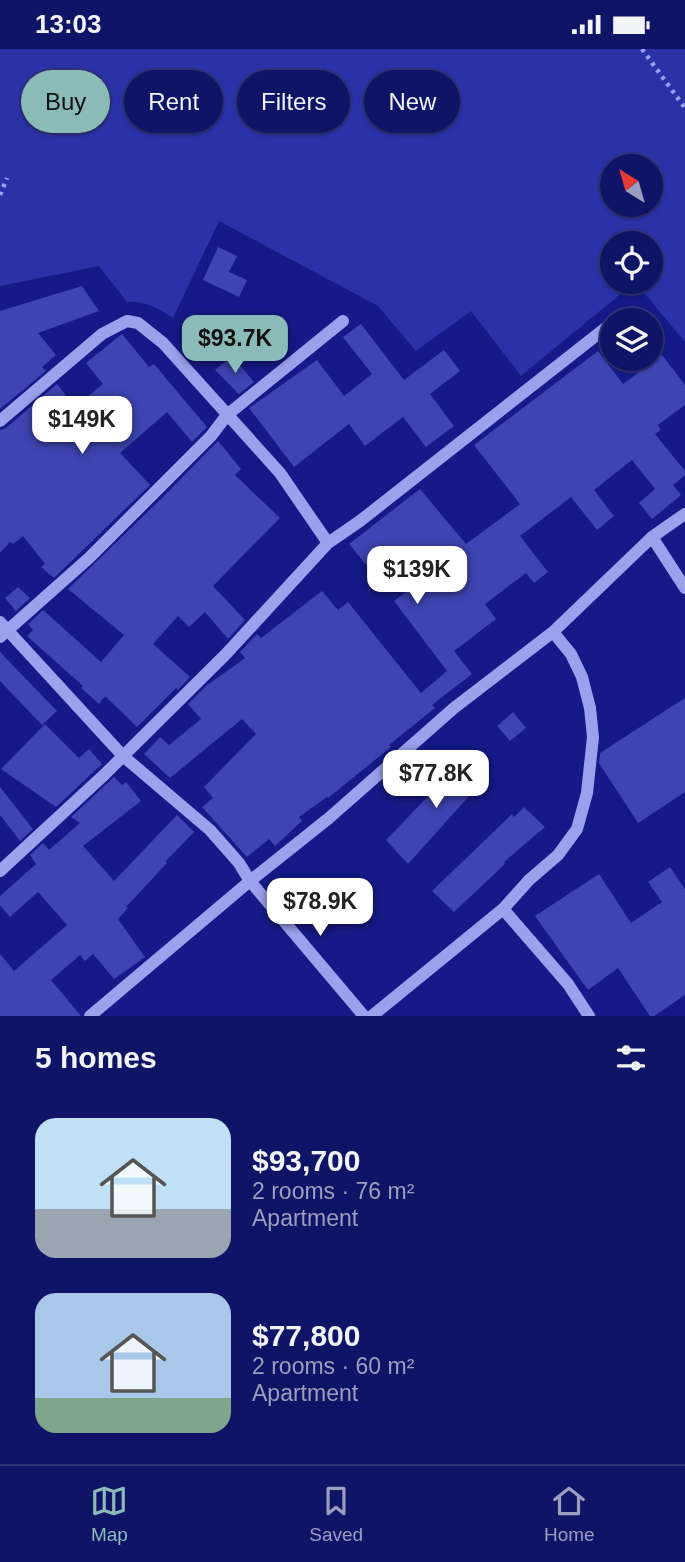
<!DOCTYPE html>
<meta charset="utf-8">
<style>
:root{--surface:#101466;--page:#1e216f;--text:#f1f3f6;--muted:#9c9ebf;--line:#30337a;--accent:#8bbbb9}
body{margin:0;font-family:Arial,sans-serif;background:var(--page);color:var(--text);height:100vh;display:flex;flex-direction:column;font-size:26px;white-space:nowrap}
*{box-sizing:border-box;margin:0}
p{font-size:23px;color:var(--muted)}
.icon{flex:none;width:38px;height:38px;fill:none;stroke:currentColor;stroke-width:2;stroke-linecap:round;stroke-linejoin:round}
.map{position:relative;height:967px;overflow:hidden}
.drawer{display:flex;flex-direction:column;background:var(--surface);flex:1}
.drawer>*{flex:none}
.guide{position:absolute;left:21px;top:21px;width:644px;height:63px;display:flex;gap:14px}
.needle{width:46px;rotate:323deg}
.buttons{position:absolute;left:600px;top:105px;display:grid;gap:14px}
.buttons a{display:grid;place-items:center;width:63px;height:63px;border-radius:50%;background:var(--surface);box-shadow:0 2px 5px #0004,0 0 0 2px var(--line);font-size:35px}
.price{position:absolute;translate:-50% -60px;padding:0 16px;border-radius:14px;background:#fff;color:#222;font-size:23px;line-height:46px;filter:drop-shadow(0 2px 4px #0008)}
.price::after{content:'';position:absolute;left:50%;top:42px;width:21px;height:16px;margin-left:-10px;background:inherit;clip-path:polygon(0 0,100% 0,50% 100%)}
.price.active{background:var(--accent);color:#111}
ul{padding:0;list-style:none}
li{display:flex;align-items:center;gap:21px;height:175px;padding:0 35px}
li span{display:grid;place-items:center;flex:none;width:196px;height:140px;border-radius:21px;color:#555}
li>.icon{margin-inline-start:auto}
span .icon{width:84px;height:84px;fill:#fffc;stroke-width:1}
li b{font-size:30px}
h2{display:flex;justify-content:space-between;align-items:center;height:84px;padding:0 35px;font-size:30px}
.tag{padding:0 24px;border-radius:32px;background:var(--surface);box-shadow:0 2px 5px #0004,0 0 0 2px var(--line);font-size:24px;line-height:63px}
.tag.active{background:var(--accent);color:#111}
.status{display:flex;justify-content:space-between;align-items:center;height:49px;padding:0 35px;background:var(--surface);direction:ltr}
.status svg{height:19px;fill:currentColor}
.tabs{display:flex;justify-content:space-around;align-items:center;height:98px;border-top:2px solid var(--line);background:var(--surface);font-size:19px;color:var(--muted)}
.tabs a{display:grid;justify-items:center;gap:4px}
.tabs .active{color:var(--accent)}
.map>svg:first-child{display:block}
</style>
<div class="status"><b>13:03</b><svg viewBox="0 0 49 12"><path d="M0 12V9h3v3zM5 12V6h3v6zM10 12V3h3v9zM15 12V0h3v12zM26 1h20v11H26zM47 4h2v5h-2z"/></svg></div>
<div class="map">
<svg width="685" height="967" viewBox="0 0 685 967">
<rect width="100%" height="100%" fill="#161a88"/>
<path fill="#2b32a8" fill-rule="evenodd" d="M0,0h685v293l-50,-60 -114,94 -50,-65 -55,40 -38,-45 -159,-85 -46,97c-14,-10 -28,-17 -46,-16l-28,-36 -99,20zM612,117h39v39h-39zM612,194h39v39h-39z"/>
<path fill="#3e44b1" d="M218,198l19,9 -8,16 18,8 -8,17 -36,-17z
M82,237l17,25 -61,22 18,22 -14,12 4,4 -46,38v-98z
M361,275l43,56 40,-30 16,21 -30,23 24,32 -28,21 -23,-30 -38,29 -16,-22 -55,43 -45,-59 68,-48 27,36 28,-22 -29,-37z
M122,285l27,33 5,-3 53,63 -15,15 -25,-30 -47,41 30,32 -96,93 -13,-11 4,-3 -22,-28 -10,8 -3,-2 -10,11v-123l6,-2 51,-44 18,23 28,-23 -17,-21z
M598,302l25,33 39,-29 23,30v20l-27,20 3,5 -6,4 30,37v4l-12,10 8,10 -29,24 -13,-16 16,-14 -23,-29 -38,30 20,26 -17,14 -26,-33 -51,39 28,36 -14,11 -8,-10 -41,31 11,15 -42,32 18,23 -40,31 3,3 -46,37 2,2 -63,51 -1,-1 -28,20 3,4 -27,25 -6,-7 -22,18 -45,-50 11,-9 -9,-11 52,-53 -14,-15 -72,59 -26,-24 16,-17 9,8 32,-26 -13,-15 18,-18 39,-28 -5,-6 17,-18 4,4 61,-47 16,19 10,-8 73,91 26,-22 -53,-70 12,-9 -26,-35 -12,10 -19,-23 71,-55 46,55 54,-40 -46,-59z
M232,307l22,26 -15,12 -24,-24z
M218,392l23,28 -6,6 45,43 -67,68 32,34 -17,19 -23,-27 -16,15 -11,-11 -25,28 37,33 -12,13 -2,-2 -39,39 -32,-31 -6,8 -18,-16 2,-2 -56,-50 6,-6 -5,-6 15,-14 58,52 23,-27 -56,-46 94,-91z
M18,538l12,11 -14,13 -11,-13z
M0,603l57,59 -15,14 -42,-44z
M685,649v94l-47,31 -39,-60 1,-10z
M513,663l13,16 -16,13 -13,-15z
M45,675l34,34 10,-9 13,15 -46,43 -55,-38z
M466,708l22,18 -80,89 -22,-24z
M114,728l8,8 4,-3 15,19 -58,45 31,35 63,-66 17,17 -28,29 1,2 -41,44 2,1 -10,11 27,38 -31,22 -21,-25 -8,7 -5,-6 -29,25 30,36h-81v-62l14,17 53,-46 -29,-33 -28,25 -10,-12v-9l36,-32 -6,-9 13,-12 6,7 31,-27 -9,-6z
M0,738l33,42 -13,12 -20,-26z
M524,758l21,20 -41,35 1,2 -51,48 -22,-21 80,-77 2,3z
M670,818l15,22v106l-31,21h-4l-32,-48 -30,22 -53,-74 64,-42 32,49 31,-21 -14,-20z"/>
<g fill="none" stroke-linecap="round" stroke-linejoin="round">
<path stroke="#9ca1ee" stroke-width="4.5" stroke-dasharray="3.5 5" stroke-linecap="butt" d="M642,0l43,59
M0,146l7,-17"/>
<path stroke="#9ca1ee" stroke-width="12" d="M0,372l102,-87 25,-13 11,2 25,20 117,130 48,70
M652,488l33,51
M0,573l123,134 87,74 29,33 11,18 114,135
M0,588l89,-79 122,-122 16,-21 116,-94
M0,822l104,-96 122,-121 102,-111 32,-22 252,-198
M503,860l65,75 21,32
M90,967l160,-135 79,-63 125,-110 99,-76 99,-95 33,-23
M372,967l131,-107 26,-29 29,-25 19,-26 10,-36 6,-56 -3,-29 -8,-31 -11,-23 -18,-22"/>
</g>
</svg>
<div class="buttons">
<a><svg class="needle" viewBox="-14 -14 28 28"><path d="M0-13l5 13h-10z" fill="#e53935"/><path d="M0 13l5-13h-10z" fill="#9c9ebf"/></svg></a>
<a><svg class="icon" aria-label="locate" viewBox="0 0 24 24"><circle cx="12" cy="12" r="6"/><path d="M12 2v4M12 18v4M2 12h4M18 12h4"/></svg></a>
<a><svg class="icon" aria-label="layers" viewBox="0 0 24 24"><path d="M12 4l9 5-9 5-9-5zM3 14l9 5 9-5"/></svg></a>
</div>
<b class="price active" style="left:235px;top:326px">$93.7K</b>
<b class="price" style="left:82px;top:407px">$149K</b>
<b class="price" style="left:417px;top:557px">$139K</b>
<b class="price" style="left:436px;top:761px">$77.8K</b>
<b class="price" style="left:320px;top:889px">$78.9K</b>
<div class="guide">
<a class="tag active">Buy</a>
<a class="tag">Rent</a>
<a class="tag">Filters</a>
<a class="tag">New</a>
</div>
</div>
<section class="drawer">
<h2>5 homes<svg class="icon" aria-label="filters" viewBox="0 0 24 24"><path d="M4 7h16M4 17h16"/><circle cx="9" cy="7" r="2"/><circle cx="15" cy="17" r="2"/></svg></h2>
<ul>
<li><span style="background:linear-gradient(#bfe0f5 65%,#9aa5b1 0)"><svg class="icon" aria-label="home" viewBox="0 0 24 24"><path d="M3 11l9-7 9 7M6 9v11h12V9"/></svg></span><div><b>$93,700</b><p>2 rooms · 76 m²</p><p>Apartment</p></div></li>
<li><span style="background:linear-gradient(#a9c7e8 75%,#7fa58c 0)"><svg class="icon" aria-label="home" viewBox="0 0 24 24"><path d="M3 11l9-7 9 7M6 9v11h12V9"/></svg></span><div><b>$77,800</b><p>2 rooms · 60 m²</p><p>Apartment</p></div></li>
</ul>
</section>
<nav class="tabs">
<a class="active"><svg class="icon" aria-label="map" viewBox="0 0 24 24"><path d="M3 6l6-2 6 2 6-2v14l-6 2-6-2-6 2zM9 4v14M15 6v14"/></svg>Map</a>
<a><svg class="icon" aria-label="saved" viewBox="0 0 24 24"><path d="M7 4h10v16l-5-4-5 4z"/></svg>Saved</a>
<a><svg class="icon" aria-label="home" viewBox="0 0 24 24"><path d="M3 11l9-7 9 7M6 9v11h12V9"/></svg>Home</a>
</nav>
